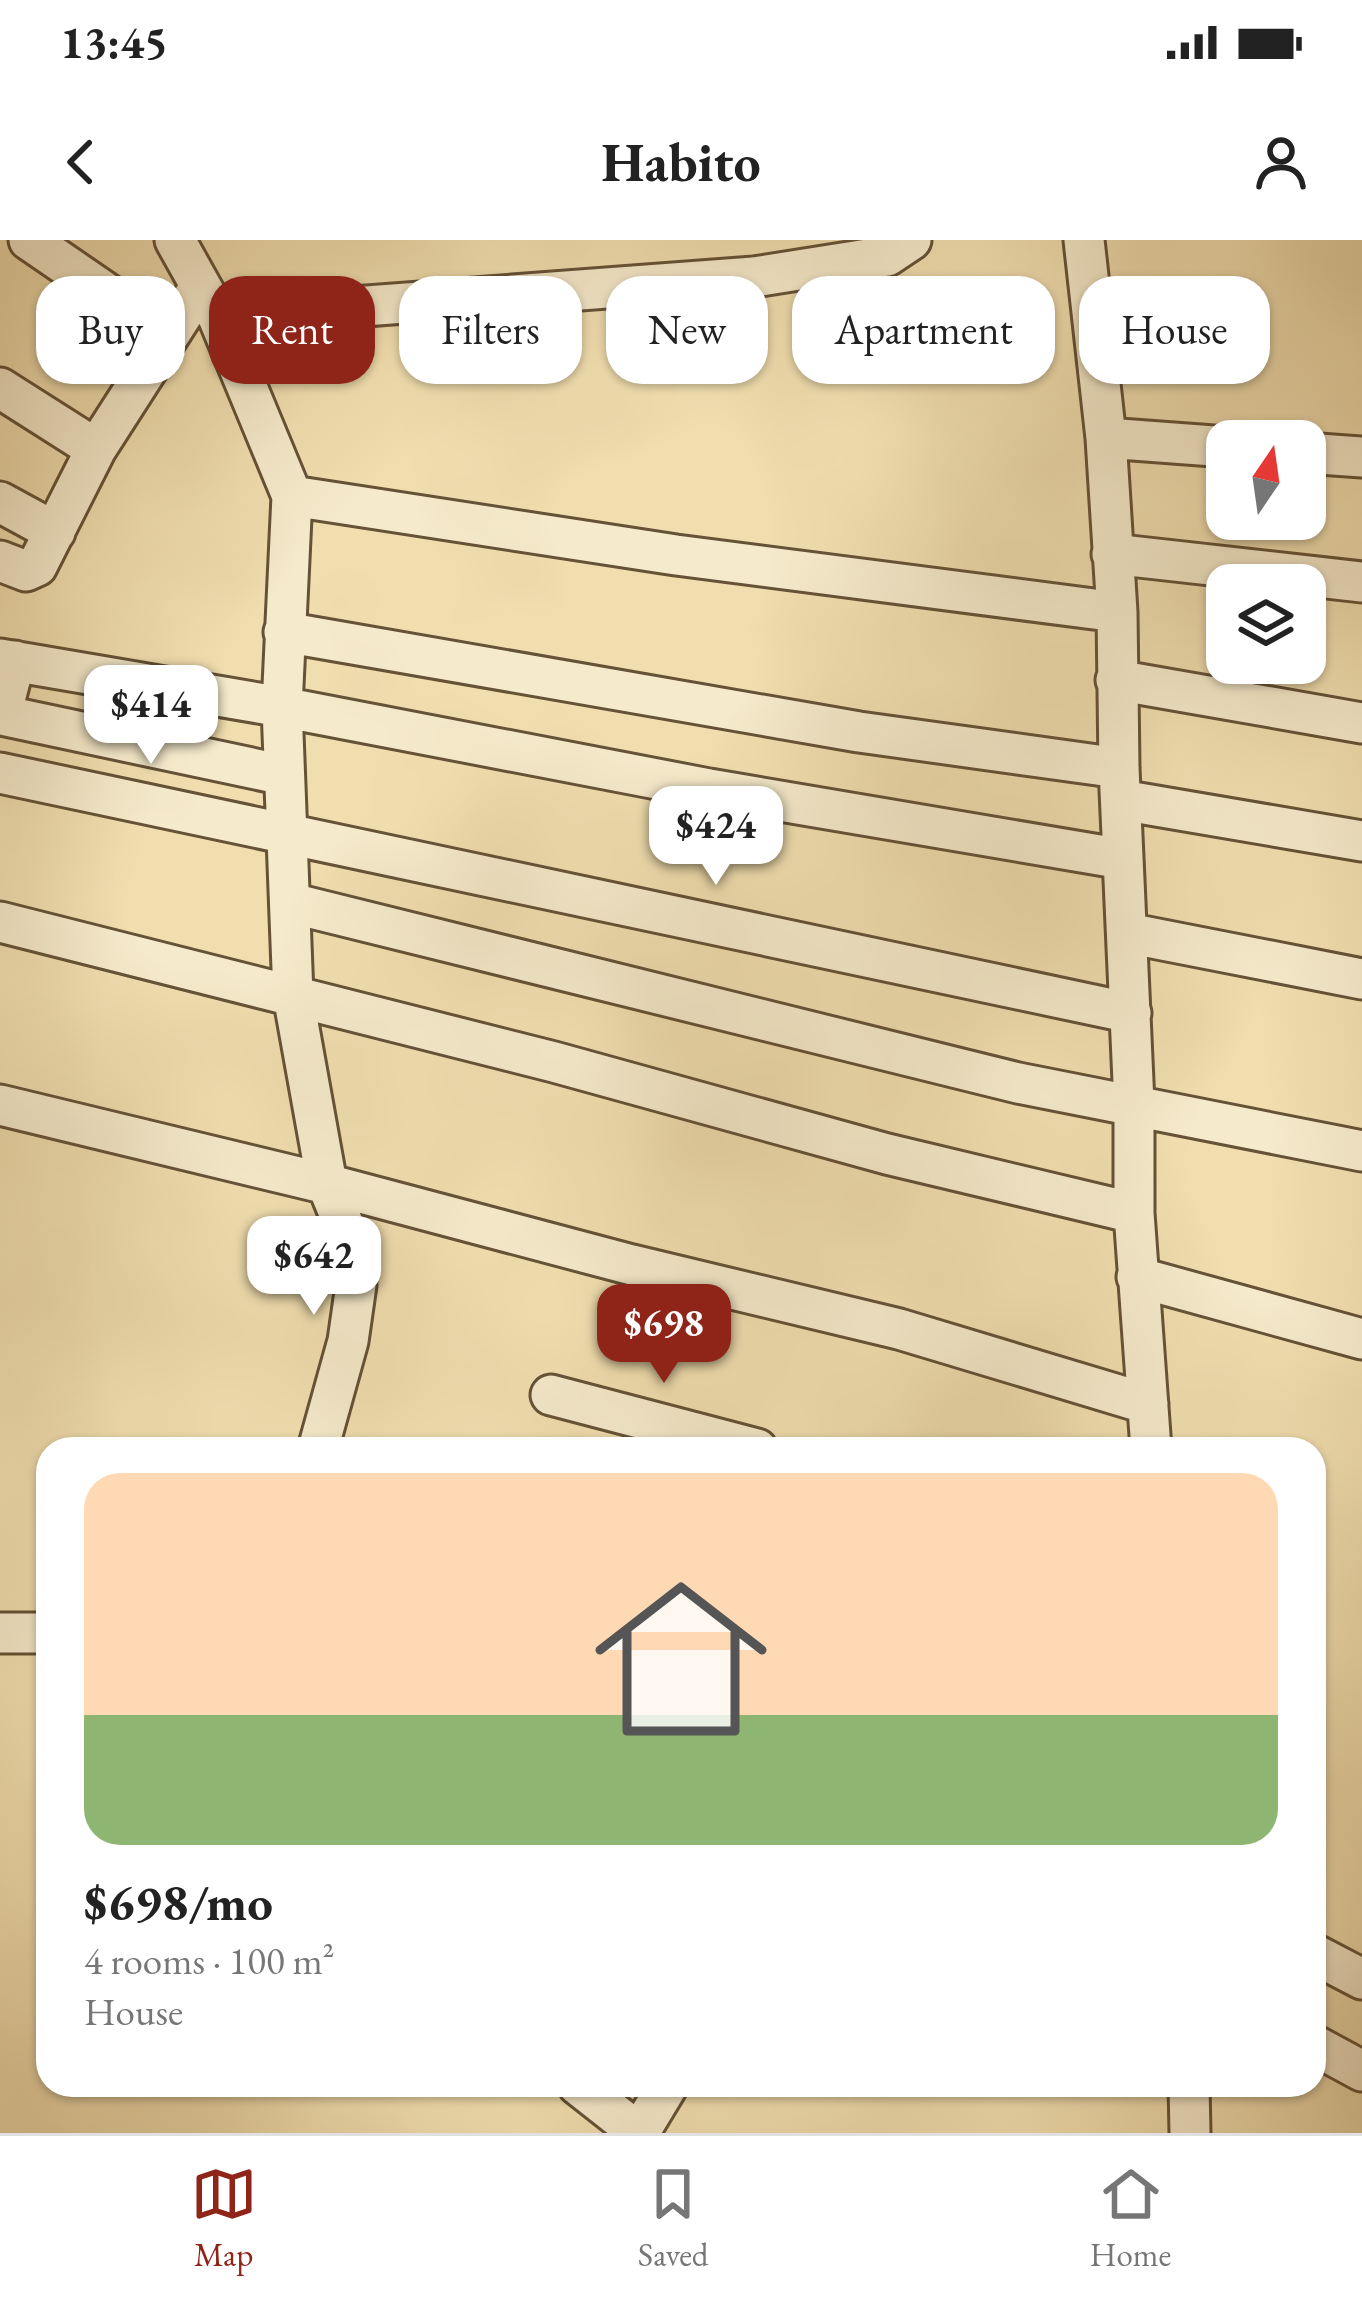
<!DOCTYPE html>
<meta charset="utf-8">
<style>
:root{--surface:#fff;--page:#f6f6f6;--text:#222;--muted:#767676;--line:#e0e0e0;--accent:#8f2418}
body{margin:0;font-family:"EB Garamond",serif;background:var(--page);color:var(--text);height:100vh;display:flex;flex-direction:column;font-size:45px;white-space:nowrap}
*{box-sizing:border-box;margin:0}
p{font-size:39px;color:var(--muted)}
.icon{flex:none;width:66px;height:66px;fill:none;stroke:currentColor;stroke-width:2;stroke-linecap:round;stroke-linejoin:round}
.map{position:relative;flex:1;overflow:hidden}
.side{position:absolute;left:36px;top:1197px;width:1290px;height:660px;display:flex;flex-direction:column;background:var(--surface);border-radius:36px;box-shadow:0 3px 9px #0004}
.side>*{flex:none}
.banner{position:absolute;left:36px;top:36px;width:1290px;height:108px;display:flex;gap:24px}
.needle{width:78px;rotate:13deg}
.fabs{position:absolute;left:1206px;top:180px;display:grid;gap:24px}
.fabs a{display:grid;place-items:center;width:120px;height:120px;border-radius:24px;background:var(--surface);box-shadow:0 3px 9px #0004;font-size:60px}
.price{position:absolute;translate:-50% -102px;padding:0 27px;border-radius:24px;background:#fff;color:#222;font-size:39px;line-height:78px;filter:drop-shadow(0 3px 6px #0008)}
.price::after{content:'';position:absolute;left:50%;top:72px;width:36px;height:27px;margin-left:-18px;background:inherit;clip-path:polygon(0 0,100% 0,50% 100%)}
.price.selected{background:var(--accent);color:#fff}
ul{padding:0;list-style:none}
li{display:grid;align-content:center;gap:24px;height:636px;padding:0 48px}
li+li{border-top:3px solid var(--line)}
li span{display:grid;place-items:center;height:372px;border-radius:36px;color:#555}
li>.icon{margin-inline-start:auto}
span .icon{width:216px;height:216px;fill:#fffc;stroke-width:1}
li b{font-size:51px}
.chip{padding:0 42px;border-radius:36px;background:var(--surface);box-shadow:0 3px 9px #0004;font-size:42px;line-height:108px}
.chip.selected{background:var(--accent);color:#fff}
.status{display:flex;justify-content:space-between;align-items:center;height:84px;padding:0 60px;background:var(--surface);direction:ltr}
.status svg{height:33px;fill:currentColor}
header{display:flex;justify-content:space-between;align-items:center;height:156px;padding:0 48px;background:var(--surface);font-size:54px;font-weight:700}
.dock{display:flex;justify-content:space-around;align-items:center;height:168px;border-top:3px solid var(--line);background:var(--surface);font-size:33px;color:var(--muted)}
.dock a{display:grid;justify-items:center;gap:6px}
.dock .selected{color:var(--accent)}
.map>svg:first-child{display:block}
</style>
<div class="status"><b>13:45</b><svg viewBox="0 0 49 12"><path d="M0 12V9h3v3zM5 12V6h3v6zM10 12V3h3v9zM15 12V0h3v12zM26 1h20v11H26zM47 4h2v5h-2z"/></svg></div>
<header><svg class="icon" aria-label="back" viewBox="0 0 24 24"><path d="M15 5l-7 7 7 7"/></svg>Habito<svg class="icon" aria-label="person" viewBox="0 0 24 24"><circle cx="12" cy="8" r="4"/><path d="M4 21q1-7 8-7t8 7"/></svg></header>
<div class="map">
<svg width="1362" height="1893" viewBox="0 0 1362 1893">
<rect width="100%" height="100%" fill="#f0deaf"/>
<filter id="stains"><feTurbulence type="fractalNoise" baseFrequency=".00167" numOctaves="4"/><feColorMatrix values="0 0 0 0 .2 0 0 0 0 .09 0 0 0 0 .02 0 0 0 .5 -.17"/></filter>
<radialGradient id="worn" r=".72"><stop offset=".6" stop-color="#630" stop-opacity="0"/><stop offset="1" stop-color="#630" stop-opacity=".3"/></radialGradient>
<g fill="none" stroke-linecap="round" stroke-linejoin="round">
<g stroke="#655237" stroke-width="45">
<path id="minor" d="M29,0l86,59
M175,0l43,77 74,179 -10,211 11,288 34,189 22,54 7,47 -8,56 -30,108
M1084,0l22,198 11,174 2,156 15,336v109l17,236
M218,77l536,-40 133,-21 24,-16
M0,148l96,61
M1106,198l121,9
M1305,213l57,4
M292,256l384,59 441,57
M0,262l55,30
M1112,314l250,28
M0,321l26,10 11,-5 59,-117 104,-162
M284,392l575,100 260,36
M0,419l282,48 427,82 414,70
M15,421l-12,47 3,8 278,59
M1116,440l246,43
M0,533l1131,240
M1121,560l241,41
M291,663l727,180 344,68
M0,682l554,140 333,92 247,59
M1127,693l235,46
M0,865l327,79 305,81 267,64 249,75
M1137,1037l225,62
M551,1155l206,54
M0,1393h48
M1314,1714l48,25
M1314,1805l48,26
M578,1845l61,48 29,-48
M1189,1845l1,48"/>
</g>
<use href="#minor" stroke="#f5eacb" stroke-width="39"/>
</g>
<rect width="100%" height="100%" filter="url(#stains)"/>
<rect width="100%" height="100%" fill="url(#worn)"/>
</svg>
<div class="fabs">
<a><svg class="needle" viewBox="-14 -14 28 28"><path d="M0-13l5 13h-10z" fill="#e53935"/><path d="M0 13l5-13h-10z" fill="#767676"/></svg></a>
<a><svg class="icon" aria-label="layers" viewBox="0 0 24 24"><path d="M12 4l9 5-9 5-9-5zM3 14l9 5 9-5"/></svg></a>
</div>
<b class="price" style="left:151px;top:527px">$414</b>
<b class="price" style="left:716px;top:648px">$424</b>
<b class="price" style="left:314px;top:1078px">$642</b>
<b class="price selected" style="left:664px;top:1146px">$698</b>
<div class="banner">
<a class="chip">Buy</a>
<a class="chip selected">Rent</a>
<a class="chip">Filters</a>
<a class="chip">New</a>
<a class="chip">Apartment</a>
<a class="chip">House</a>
</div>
<section class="side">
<ul>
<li><span style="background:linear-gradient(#ffd9b3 65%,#8fb573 0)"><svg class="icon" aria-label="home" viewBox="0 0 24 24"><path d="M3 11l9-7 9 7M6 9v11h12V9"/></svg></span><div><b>$698/mo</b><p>4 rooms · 100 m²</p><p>House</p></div></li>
</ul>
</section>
</div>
<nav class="dock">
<a class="selected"><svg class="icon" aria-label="map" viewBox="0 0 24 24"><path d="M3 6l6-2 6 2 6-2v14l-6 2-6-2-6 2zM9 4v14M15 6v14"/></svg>Map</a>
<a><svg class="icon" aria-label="saved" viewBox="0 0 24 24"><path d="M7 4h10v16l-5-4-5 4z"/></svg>Saved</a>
<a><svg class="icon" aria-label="home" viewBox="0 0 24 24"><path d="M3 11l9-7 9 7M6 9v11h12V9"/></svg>Home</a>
</nav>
